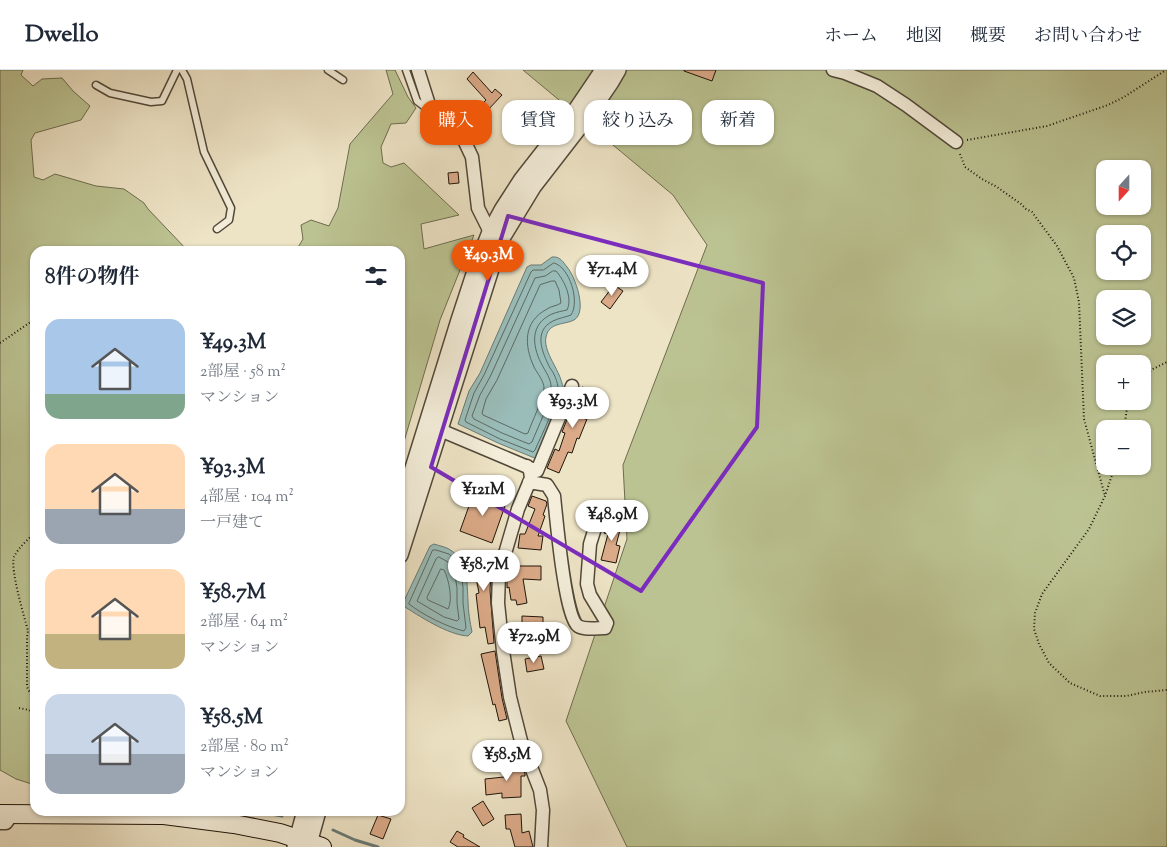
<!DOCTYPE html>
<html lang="ja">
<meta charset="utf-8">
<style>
:root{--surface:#fff;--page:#f6f6f7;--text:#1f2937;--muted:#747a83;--line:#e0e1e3;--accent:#ea580c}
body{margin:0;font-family:"Sorts Mill Goudy","Noto Serif JP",serif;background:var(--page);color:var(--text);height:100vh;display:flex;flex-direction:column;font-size:19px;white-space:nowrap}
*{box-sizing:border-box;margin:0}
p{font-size:16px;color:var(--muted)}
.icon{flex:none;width:28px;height:28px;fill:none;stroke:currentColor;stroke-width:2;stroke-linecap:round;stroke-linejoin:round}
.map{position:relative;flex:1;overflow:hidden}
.details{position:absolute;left:30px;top:176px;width:375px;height:570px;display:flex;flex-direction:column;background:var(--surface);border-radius:15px;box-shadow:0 1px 4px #0004}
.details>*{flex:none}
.banner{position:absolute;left:420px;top:30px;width:475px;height:45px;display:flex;gap:10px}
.needle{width:32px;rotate:201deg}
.fabs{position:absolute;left:1096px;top:90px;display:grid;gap:10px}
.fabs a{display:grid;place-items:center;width:55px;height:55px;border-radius:10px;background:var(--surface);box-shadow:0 1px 4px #0004;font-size:25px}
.price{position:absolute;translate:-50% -42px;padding:0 11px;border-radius:18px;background:#fff;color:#222;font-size:16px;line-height:32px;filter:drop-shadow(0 1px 2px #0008)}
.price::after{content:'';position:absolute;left:50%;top:30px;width:15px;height:11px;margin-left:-8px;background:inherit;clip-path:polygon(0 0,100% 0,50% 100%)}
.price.on{background:var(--accent);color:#fff}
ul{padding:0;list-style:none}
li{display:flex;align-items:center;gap:15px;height:125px;padding:0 15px}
li span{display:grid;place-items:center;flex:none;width:140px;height:100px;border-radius:15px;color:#555}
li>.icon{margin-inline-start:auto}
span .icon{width:60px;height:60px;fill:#fffc;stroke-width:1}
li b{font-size:21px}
h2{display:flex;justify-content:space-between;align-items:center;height:60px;padding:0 15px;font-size:21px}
.chip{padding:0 18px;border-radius:15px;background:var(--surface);box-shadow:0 1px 4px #0004;font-size:18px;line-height:45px}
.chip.on{background:var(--accent);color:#fff}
header{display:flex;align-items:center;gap:30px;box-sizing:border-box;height:70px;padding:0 25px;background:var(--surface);border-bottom:1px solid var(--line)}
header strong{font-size:24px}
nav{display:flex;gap:28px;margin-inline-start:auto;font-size:18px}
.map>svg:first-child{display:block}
</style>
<header>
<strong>Dwello</strong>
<nav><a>ホーム</a><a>地図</a><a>概要</a><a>お問い合わせ</a></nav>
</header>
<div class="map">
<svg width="1167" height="777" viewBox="0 0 1167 777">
<rect width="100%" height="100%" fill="#ede3c5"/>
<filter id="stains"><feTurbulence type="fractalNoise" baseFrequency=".004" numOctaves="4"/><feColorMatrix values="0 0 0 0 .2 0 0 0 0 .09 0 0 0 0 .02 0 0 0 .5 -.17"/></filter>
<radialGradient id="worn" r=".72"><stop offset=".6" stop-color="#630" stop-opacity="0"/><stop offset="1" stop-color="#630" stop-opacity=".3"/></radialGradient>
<path fill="#bcc392" stroke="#6e6c4e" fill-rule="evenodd" d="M0,0h23l-2,5 12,11 9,-7 20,-1 11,13 17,15 -9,14 -46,13 -4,7 3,37 9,3 12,-6 41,12 28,3 20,14 4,6 40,42h-153v534l-19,-6 -16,-9z
M386,0h9l13,27 8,11 -10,15 -15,1 -10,23 2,16 8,4 13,-4 55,52 -38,9 3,25 50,-14 -34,85 -40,135v-204h-137l5,-4 29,2 6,-10 -2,-14 10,-5 18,6 9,-18 12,-64 43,-50z
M523,0h644v777h-540l-61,-126 61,-182 -4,-74 84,-220 -34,-50zM1105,99h37v37h-37zM1105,164h37v37h-37zM1105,229h37v37h-37zM1105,294h37v37h-37zM1105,359h37v37h-37z"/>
<path fill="#9abdba" stroke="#697a74" d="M552,187c8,-1 11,5 15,10 8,9 21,45 7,53 -10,5 -25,2 -28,17 -3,13 11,30 15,43 0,0 2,6 2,7 0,3 -2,8 -3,11 -5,21 -15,41 -23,61l-39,-16 -40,-19 11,-33 11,-18 47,-106 4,-2h10z
M434,474c6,2 13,3 18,7 16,12 15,33 16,50 0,10 2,21 4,31l-4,4c-20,-1 -49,-20 -66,-31l28,-59z"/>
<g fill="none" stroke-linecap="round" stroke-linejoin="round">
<path stroke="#5c6962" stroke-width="1" d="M554,193c16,4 26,39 17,52 -5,2 -12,3 -18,6 -20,10 -11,31 -3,47 4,5 8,14 8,21 -3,20 -15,43 -23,61l-2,2 -33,-13 -34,-17 -1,-2 9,-27 10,-18 47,-103 2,-2h10z
M553,201h3c8,9 17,27 11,39 -5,1 -10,2 -15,4 -22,10 -20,31 -11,49 4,8 11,17 10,25 0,13 -14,41 -19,54l-3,2 -27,-11 -28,-14 -2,-3 8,-21 10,-18 45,-99 10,-2z
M552,211h3l4,9 2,13c-4,3 -10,3 -14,6 -24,13 -23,36 -13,58 3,6 10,14 10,21 -1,12 -12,33 -16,45l-3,1 -42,-19 -1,-2 4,-14 11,-19 43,-95z
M433,480h3l13,4 4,4 8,15 2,14v16l3,25 -2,3c-17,-4 -41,-16 -55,-27z
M439,487l9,5 7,13 2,13v15l2,16 -2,2 -13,-4 -27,-16 19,-42z
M441,499l3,1c5,9 9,31 4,39l-20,-9 -1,-2z"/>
<path stroke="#697a74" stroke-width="3" d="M255,741l27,5
M333,760l22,10 23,7"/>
</g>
<path fill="#dbaa88" stroke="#1f150a" d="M684,0h32l-4,11 -28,-10z
M473,2l19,21 3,-4 7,6 -16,17 -6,-6 6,-6 -19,-21z
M458,102l1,11 -10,1 -1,-11z
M614,215l9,6 -13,18 -9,-7z
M582,317l14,4 -11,28h2l-8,20 -2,-1 -5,15 -4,-1 -9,21 -12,-5 8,-19 4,2 6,-18 -3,-1 8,-20 3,2z
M474,422l32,11 -14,40 -32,-12z
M532,426l14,5 1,3 -4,11 2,1 -7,20h5l-2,14 -23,-2 2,-14h5l10,-25 -7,-3z
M608,449l14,4 -6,22 4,1 -4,17 -15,-3 7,-26 -4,-1z
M489,482l2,14h2l-2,7 -1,17 4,53 -6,1 -3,-17 -5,1 -4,-34 3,-1 -4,-21h-3l-2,-17z
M510,496h31v14l-18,-1 4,24 -10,2 -1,-5h-5l-2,-13 -2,1v-13z
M522,546l21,1v15h-21z
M495,581l7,47 5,21 -8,2 -4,-17 -2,1 -12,-51z
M541,586l3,13 -17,3 -2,-13z
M508,693h13l4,11v2h-4v21l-19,1v-5l-16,2 -1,-16 19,-2v-8h4z
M483,731l11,18 -11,7 -11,-18z
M521,744l1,19 7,-2 4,16h-18l-5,-18h-4l-1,-14z
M378,745l13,4 -8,20 -13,-5z
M457,761l7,4 -1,2 17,10h-22l-8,-5z"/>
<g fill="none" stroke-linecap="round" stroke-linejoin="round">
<g stroke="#524839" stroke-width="9">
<path id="service" d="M182,0l5,9 17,73 27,56 -2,12 -12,9
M328,0l15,10
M406,0l11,31 13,10
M96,15l14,8 41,9 11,-1 15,-31"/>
</g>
<g stroke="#524839" stroke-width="15">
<path id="minor" d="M418,0l13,41 31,25 10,21 6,51 12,24 5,3
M833,0l12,3 32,13 29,19 50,37
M440,360l97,41 35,-85
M527,396l3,5 1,7 -13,31 -19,65 -1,29 5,48 7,46 11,44 19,49 3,20 -2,37
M529,412l18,3 7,11c2,19 11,122 24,130 6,4 19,2 27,2l2,-5 -17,-28 -3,-11 3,-40 11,-35
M0,753h6l6,-8"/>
</g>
<g stroke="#524839" stroke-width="18">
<path id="tertiary" d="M400,440l59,-190 18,-55 13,-33 12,-22 20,-31 54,-69 27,-40
M400,485l91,-286 11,-31 31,-51 55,-71 23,-34 7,-12
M295,777l10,-36
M308,777l10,-36"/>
</g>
<g stroke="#1f150a" stroke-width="20">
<path id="secondary" d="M0,744l164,1 70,9 46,9 42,14"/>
</g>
<path stroke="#1f150a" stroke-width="2" stroke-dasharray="1 2.5" stroke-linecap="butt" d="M967,70l80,-14 61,-21 16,-8 42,-27
M960,84l5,13 17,12 15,8 24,17 5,5 6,3 25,34 17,32 5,24 5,117 21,77
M0,273l35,-24
M1142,308l11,-9 14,-7
M1124,359l4,-28
M1115,396l-10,30 -16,33 -47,65 -7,19 -1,16 5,15 10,19 21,20 30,13h26l19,-4 22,-2
M35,463c-7,6 -17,15 -21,24 -4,12 10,59 14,74l-1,6v50l8,15
M19,638l10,2 6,5"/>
<use href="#service" stroke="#f3edd9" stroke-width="6"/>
<use href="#minor" stroke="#f3edd9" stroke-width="12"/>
<use href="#tertiary" stroke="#f3edd9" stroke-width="15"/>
<use href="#secondary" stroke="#f3edd9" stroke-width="18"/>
</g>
<path fill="none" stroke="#7b2cbf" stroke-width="4" stroke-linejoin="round" d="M508,146l255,67 -6,144 -116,164 -210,-124z"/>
<rect width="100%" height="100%" filter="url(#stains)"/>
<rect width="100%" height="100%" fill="url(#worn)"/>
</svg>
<div class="fabs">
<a><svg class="needle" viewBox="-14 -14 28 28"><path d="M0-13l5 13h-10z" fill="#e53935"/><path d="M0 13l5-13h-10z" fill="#747a83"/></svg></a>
<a><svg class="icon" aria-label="locate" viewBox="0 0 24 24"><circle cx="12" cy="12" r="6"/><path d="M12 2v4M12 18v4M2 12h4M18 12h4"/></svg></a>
<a><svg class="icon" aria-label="layers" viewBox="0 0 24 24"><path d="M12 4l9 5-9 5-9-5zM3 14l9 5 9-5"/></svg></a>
<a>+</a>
<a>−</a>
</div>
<b class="price on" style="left:488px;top:212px">¥49.3M</b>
<b class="price" style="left:612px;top:227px">¥71.4M</b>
<b class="price" style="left:573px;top:359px">¥93.3M</b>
<b class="price" style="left:483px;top:447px">¥121M</b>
<b class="price" style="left:612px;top:472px">¥48.9M</b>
<b class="price" style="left:484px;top:522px">¥58.7M</b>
<b class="price" style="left:534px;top:594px">¥72.9M</b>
<b class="price" style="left:507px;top:712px">¥58.5M</b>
<div class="banner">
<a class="chip on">購入</a>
<a class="chip">賃貸</a>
<a class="chip">絞り込み</a>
<a class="chip">新着</a>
</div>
<section class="details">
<h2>8件の物件<svg class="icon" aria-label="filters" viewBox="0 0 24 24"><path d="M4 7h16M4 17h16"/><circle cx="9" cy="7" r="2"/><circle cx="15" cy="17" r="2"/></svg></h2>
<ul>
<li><span style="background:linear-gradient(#a9c7e8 75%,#7fa58c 0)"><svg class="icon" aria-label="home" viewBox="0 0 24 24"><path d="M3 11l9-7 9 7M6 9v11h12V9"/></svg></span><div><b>¥49.3M</b><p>2部屋 · 58 m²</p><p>マンション</p></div></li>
<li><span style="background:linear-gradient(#ffd9b3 65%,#9aa5b1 0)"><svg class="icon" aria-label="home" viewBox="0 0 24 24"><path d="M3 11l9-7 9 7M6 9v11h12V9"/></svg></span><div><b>¥93.3M</b><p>4部屋 · 104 m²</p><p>一戸建て</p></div></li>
<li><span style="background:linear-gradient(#ffd9b3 65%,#c2b280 0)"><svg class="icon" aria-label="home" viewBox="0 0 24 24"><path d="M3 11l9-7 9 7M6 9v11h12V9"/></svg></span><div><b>¥58.7M</b><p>2部屋 · 64 m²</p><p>マンション</p></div></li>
<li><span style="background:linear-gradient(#c9d6e8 60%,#9aa5b1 0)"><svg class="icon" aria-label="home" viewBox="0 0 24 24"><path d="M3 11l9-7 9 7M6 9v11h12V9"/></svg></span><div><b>¥58.5M</b><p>2部屋 · 80 m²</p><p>マンション</p></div></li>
</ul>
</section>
</div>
